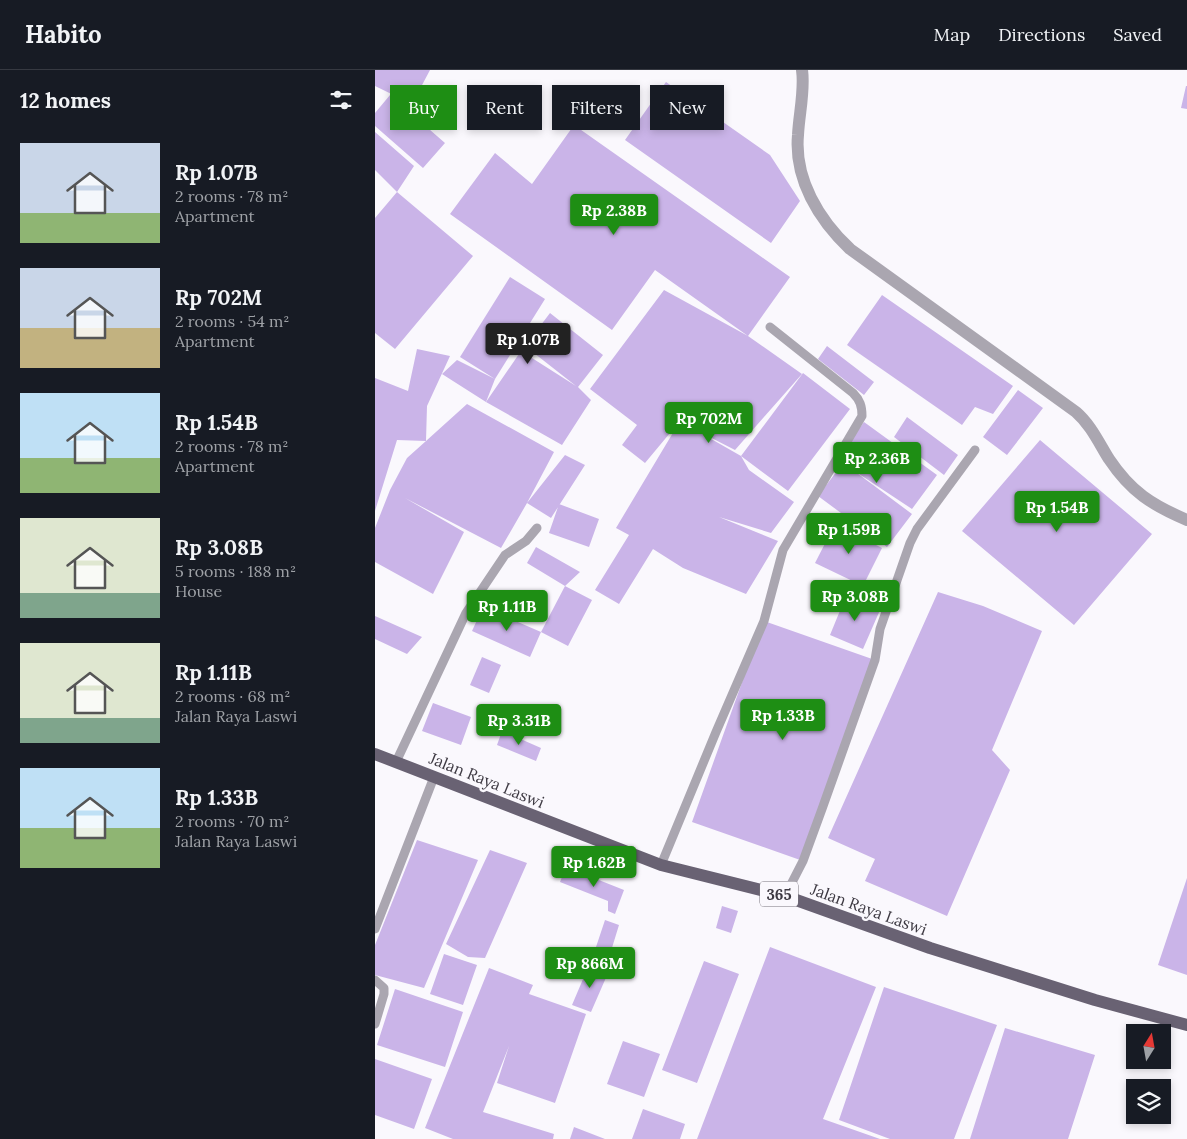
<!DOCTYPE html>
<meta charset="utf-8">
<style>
:root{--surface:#171b24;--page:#242831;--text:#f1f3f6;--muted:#9ea1a6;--line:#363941;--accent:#1e8e14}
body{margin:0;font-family:Lora,serif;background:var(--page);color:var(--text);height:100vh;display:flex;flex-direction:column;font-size:19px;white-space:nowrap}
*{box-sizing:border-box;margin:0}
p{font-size:16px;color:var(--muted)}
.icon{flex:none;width:28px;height:28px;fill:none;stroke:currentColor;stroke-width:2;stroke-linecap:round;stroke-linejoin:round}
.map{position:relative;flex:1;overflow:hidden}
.details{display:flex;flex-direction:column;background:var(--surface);width:375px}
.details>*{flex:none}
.top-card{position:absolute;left:15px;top:15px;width:475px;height:45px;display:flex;gap:10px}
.needle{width:32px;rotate:11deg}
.controls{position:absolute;left:751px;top:954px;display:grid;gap:10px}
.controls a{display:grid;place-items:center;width:45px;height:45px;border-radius:0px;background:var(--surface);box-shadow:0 2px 8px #0003;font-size:25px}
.price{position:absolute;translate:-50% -42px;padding:0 11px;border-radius:5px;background:var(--accent);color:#fff;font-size:16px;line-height:32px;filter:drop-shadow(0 1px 2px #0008)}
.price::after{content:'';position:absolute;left:50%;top:30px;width:15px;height:11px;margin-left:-8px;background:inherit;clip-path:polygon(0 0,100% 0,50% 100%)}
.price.current{background:#222;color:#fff}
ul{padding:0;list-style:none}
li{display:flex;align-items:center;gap:15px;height:125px;padding:0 20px}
li span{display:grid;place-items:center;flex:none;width:140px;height:100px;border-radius:0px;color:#555}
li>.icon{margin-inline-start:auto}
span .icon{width:60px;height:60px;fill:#fffc;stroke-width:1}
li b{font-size:21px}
h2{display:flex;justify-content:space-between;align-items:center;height:60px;padding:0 20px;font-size:21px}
.tag{padding:0 18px;border-radius:0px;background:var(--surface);box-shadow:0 2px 8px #0003;font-size:18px;line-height:45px}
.tag.current{background:var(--accent);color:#fff}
header{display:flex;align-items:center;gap:30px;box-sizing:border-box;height:70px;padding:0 25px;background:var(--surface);border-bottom:1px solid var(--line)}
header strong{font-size:24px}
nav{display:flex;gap:28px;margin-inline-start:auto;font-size:18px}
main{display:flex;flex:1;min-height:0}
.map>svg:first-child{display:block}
</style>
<header>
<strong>Habito</strong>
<nav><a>Map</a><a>Directions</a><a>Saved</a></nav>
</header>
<main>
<section class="details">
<h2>12 homes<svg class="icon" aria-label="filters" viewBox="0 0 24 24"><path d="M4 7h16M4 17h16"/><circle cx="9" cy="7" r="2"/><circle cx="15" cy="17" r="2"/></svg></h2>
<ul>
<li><span style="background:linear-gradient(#c9d6e8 70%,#8fb573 0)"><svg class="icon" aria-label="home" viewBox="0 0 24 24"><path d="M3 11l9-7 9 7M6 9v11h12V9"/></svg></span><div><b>Rp 1.07B</b><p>2 rooms · 78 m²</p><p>Apartment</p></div></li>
<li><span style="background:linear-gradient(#c9d6e8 60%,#c2b280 0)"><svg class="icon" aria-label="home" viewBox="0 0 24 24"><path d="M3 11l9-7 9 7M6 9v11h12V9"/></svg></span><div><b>Rp 702M</b><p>2 rooms · 54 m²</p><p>Apartment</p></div></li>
<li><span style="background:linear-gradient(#bfe0f5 65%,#8fb573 0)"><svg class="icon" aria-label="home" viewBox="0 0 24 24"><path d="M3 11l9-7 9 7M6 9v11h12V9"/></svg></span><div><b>Rp 1.54B</b><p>2 rooms · 78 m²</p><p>Apartment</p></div></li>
<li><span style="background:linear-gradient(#dfe7d0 75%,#7fa58c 0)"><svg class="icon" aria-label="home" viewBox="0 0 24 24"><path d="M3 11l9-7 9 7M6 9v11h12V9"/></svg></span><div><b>Rp 3.08B</b><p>5 rooms · 188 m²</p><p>House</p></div></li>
<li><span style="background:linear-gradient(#dfe7d0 75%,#7fa58c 0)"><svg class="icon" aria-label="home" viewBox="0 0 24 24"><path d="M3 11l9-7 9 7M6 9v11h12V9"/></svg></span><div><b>Rp 1.11B</b><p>2 rooms · 68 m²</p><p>Jalan Raya Laswi</p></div></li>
<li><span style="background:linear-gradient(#bfe0f5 60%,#8fb573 0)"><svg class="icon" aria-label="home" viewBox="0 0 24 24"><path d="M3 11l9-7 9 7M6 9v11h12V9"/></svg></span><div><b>Rp 1.33B</b><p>2 rooms · 70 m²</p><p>Jalan Raya Laswi</p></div></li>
</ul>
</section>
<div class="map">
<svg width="812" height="1069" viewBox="0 0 812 1069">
<rect width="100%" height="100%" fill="#faf8fd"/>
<path fill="#cab4e8" d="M0,0h55l-18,34 -37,-18z
M291,12l104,73 30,46 -29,42 -146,-103z
M811,16h1v23l-6,-1z
M15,25l55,48 -22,25 -48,-42v-13z
M199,55l216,152 -42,59 -93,-66 -43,60 -162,-116 45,-61 37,31z
M0,62l39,34 -17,26 -22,-22z
M22,122l76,64 -78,93 -20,-16v-115z
M135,207l35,22 -50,80 -9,23 35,-51 55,35 -51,-40 25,-33 53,42 -25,32 13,13 -29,45 -76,-43 -44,-28 15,-14 38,19 -35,-22z
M289,220l84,46 54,38 -67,76 -43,-22 49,28 62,-83 47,36 -62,82 -47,-35 8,14 45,32 -23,31 -52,-16 59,24 -32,53 -63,-26 -30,-19 -34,55 -24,-14 34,-55 -13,-7 64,-107 -35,42 -23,-18 15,-20 -47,-36z
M507,225l131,91 -20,28 -18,-7 -13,18 -115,-80z
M452,276l47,36 -10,13 -46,-36z
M42,279l33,7 -23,50 -1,35 41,-37 87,48 -27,51 38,-48 20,10 -34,53 -24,-15 -26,45 -96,-50 59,34 -31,62 -58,-32v-34l15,-38 17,-32 19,-17 -29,-1 -22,71v-133l33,13z
M643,320l25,18 -36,47 -24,-18z
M532,347l51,38 -14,20 -50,-38z
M489,352l73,53 -25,34 -59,-39 59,44 -25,33 -69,-51 25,-33 -4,-7z
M665,370l112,94 -78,91 -112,-94z
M184,434l40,15 -10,28 -40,-14z
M460,454l47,24 -19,38 -48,-23z
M161,477l44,25 -15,14 27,14 -24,46 -27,-14 24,-46 -38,-23z
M563,522l45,14 59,25 -50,119 18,20 -63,146 -82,-35 10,-22 -47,-21z
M471,526l34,14 -17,39 -33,-14z
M108,537l58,25 -11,25 -58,-26z
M0,546l47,21 -15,17 -32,-15z
M389,551l111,39 -72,201 -111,-39z
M107,587l19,8 -12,28 -19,-8z
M58,633l38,14 -10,28 -39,-14z
M127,661l39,17 -5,13 -39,-16z
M42,770l61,20 -54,128 -49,-13v-30z
M115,780l37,13 -42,95 -17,-1 -22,-13z
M191,797l58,23 -9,24 -7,-3v-10l-48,-19z
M812,808v97l-29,-10z
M347,836l16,5 -7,22 -15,-5z
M230,850l14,5 -8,26 -15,-4z
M395,877l106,40 -53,132 57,20h-183z
M69,884l33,11 -14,40 -33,-11z
M329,891l35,13 -42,109 -35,-13z
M214,895l19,8 -17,39 -19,-7z
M114,898l44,17 -4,9 57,20 -31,89 -58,-20 12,-37 -26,66 71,22 -1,5h-100l-28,-11z
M509,917l113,38 -43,114h-64l-51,-19z
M20,919l68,23 -18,55 -68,-22z
M630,958l90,27 -27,84h-98z
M248,971l37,13 -16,43 -37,-13z
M0,989l57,20 -18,50 -39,-14z
M268,1039l42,15 -5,15h-48z
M199,1057l31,12h-35z"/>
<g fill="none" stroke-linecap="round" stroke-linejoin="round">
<path stroke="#aaa6b0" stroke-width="9" d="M21,692l70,-149 39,-58 21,-14 11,-13
M286,795l55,-133 48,-111 19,-71 79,-134c0,-10 -2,-16 -9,-23l-83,-66
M410,826l18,-35 19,-52 53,-149 5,-31 30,-86 7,-14 58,-79
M0,859l59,-152
M0,910l9,8v6l-9,30"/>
<path stroke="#aaa6b0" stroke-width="12" d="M427,0c3,20 -3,44 -4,65 -4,44 21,85 52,114l226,163c15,13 23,31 33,47 22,33 43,46 78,61"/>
<path stroke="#696273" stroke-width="12" d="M0,684l286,111 124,31 145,52 165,52 92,25"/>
</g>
<g text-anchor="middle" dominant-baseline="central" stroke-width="5" stroke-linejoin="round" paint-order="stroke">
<rect fill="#faf8fd" stroke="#76737b" stroke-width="1" x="385" y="811.5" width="38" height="25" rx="4"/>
<g font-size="15" font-weight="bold" fill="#3e3a43">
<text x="404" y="824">365</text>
</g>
<g font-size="16" fill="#3e3a43" stroke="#faf8fd">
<text transform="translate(112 710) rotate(22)">Jalan Raya Laswi</text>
<text transform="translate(494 839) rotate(20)">Jalan Raya Laswi</text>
</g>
</g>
</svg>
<div class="controls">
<a><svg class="needle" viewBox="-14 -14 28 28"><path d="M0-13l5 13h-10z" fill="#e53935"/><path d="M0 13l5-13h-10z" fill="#9ea1a6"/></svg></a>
<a><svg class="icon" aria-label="layers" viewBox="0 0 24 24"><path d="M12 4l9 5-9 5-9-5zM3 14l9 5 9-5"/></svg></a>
</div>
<b class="price" style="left:239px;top:166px">Rp 2.38B</b>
<b class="price current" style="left:153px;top:295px">Rp 1.07B</b>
<b class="price" style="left:334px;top:374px">Rp 702M</b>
<b class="price" style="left:502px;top:414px">Rp 2.36B</b>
<b class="price" style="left:682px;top:463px">Rp 1.54B</b>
<b class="price" style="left:474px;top:485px">Rp 1.59B</b>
<b class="price" style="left:480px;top:552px">Rp 3.08B</b>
<b class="price" style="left:132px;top:562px">Rp 1.11B</b>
<b class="price" style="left:408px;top:671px">Rp 1.33B</b>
<b class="price" style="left:144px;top:676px">Rp 3.31B</b>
<b class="price" style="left:219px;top:818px">Rp 1.62B</b>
<b class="price" style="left:215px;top:919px">Rp 866M</b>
<div class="top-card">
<a class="tag current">Buy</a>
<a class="tag">Rent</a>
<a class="tag">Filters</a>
<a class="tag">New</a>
</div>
</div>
</main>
